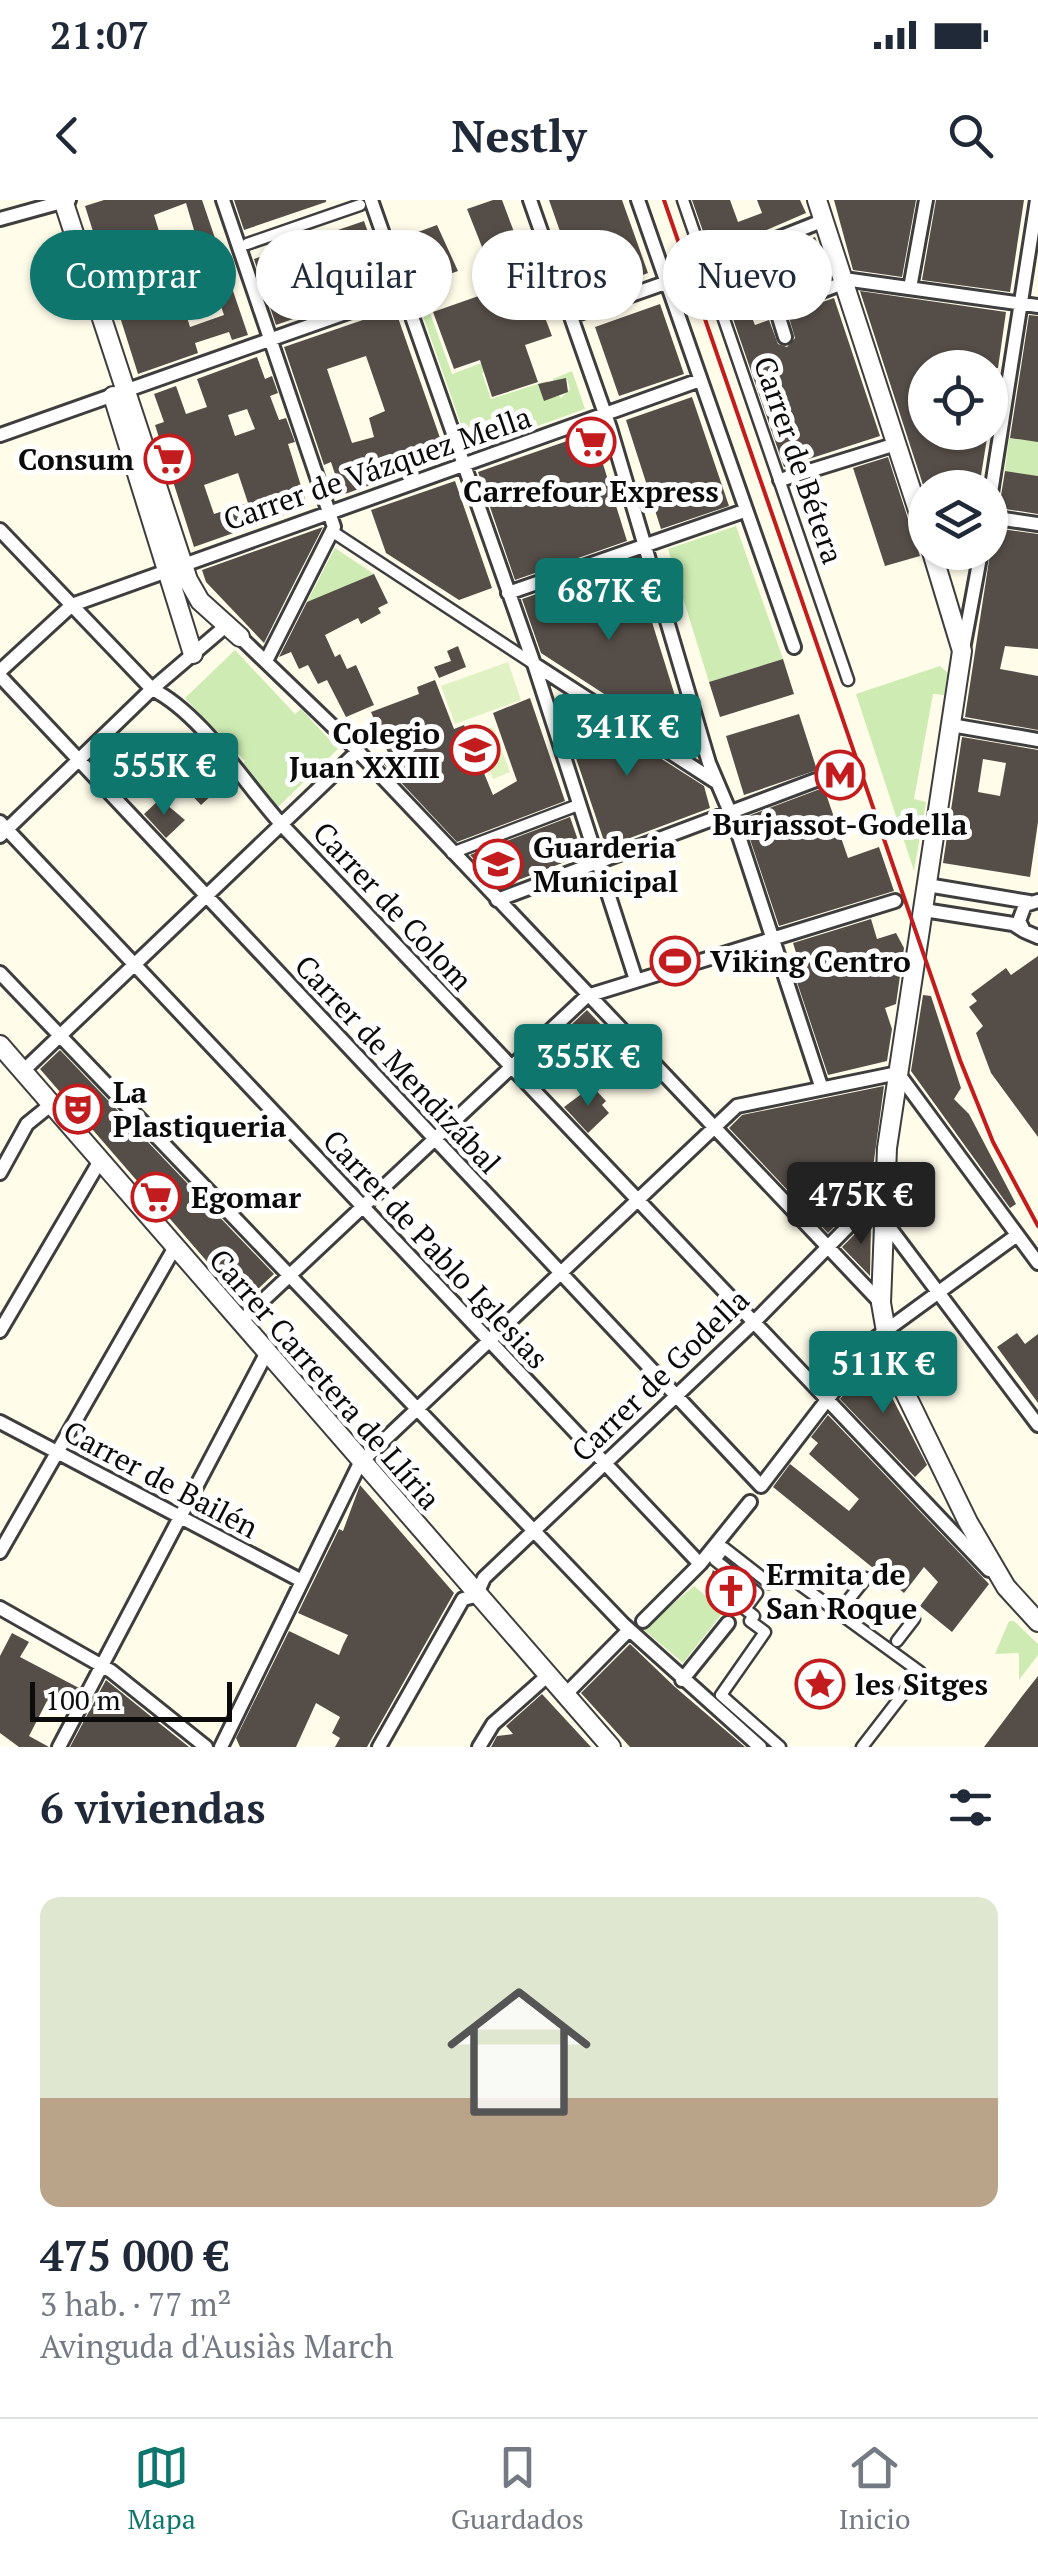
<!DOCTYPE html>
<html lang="es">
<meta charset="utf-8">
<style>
:root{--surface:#fff;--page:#f6f6f7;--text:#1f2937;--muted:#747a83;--line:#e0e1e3;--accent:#0f766e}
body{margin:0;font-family:"PT Serif",serif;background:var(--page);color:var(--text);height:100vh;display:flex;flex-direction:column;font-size:38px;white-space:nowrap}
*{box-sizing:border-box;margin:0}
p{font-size:32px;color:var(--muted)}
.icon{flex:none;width:55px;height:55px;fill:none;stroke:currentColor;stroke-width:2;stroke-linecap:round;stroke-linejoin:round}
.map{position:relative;height:1547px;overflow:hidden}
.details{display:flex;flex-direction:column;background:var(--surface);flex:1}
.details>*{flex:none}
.top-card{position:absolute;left:30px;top:30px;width:980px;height:90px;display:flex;gap:20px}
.buttons{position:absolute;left:908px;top:150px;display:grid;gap:20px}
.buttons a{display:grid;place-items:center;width:100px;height:100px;border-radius:50%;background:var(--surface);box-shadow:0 2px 8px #0004;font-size:50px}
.scale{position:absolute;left:30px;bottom:25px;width:202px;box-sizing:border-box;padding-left:10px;border:5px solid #0b0b0b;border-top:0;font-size:28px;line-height:35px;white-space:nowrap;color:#0b0b0b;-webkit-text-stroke:8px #fff;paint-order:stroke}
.price{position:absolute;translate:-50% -85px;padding:0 22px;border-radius:10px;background:var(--accent);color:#fff;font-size:32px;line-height:65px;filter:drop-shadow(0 2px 5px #0008)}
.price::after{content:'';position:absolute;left:50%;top:60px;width:30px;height:22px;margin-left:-15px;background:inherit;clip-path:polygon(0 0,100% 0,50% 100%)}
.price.selected{background:#222;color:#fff}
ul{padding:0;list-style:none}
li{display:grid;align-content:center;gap:20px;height:530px;padding:0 40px}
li+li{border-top:2px solid var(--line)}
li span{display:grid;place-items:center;height:310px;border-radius:20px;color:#555}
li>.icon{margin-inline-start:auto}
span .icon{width:180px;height:180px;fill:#fffc;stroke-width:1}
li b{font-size:42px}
h2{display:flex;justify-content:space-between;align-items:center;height:120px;padding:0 40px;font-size:42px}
.pill{padding:0 35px;border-radius:45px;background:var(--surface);box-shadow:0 2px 8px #0004;font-size:35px;line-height:90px}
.pill.selected{background:var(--accent);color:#fff}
.status{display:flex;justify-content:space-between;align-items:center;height:70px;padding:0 50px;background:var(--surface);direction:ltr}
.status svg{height:28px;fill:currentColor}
header{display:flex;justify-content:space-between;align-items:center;height:130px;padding:0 40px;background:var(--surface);font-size:45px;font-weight:700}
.dock{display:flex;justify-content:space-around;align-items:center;height:140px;border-top:2px solid var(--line);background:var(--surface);font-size:28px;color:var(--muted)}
.dock a{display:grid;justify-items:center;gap:5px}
.dock .selected{color:var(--accent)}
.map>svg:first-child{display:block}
</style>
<div class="status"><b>21:07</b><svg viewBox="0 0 49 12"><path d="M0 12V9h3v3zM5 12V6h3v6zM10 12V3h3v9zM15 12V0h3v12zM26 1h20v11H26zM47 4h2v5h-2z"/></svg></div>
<header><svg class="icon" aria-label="back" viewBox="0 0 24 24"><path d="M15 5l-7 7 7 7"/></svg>Nestly<svg class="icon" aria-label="search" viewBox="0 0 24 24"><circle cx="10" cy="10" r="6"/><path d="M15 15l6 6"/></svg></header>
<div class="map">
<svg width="1038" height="1547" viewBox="0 0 1038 1547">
<rect width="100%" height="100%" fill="#fffcea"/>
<path fill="#cdebb2" d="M430,113l22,61 43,-16 3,9 -16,6 9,26 56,-18 14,17 9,-9 -3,-10 -12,6 -2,-6 19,-8 13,38 -115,41 -47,-134z
M1009,238l29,3v35l-33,-5z
M736,326l47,133 -74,23 -41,-133z
M335,348l39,26 -65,29 -2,-1z
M235,450l60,64 6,-5 37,40 -60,58 -37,-41 4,-5 -60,-63z
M940,466l8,7 -4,22 -11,-1 -19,105 12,3 -12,69 -58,-177z
M694,1386l30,25 -41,52 -40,-34z
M1009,1421h5l24,23v11l-19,25v-27l-24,1z"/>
<path fill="#e0f2c4" d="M508,462l13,38 -66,24 -14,-38z
M493,527l17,45 -17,7 -18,-45z"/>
<path fill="#554d47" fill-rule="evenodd" d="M104,0h98l46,135 -16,5 -3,-8 -34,11 3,10 -60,21 -53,-168zM186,3l8,27 -32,11 -8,-26zM200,46l9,27 -33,11 -8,-26zM215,89l9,26 -34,12 -8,-26z
M234,0h92v2l-82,28z
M493,0h9l17,45 -33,12 -19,-48z
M549,0h73l26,73 -65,24z
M692,0h38l8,22 24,-9 -5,-13h43l6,13 -95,41z
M834,0h82l-14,77 -49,-7z
M936,0h88l-14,92 -88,-12z
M364,21l23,65 -111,39 -22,-66z
M437,25l21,46 -36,13 -15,-48z
M815,37l14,41 -47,17 -7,-20 -11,-2 -6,8 6,21 -16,6 7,17 14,-5 9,24 9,3 8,-9 -7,-24 46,-16 46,138 -96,31 -65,-189z
M530,78l22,58 -27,9 13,37 -46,15 -12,-37 -26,9 -21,-57z
M860,91l146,21 -8,56h-73v64h63l-9,56h-55z
M660,104l24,70 -65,22 -24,-69z
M395,109l52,149 -105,37 -11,-33 -7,3 -40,-118zM366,156l19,55 -16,7 5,19 -22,6 -25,-74z
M1029,115l9,1v126l-28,-4z
M257,157l8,22 7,-3 6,17 -8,3 9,24 7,-2 9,24 -7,2 18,58 -18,6 2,5 -96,34 -39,-122 9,-3 -10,-28 22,-8 10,28 21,-7 -10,-28zM247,209l8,20 -20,7 -7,-21zM238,273l10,30 -34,11 -10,-29z
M566,178l2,14 -24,9 -6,-17z
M692,197l37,109 -68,23 -35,-109z
M593,232l34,109 -112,39 -37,-108z
M888,257l32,99 -35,10 -32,-98z
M1005,271l33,5v38l-39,-6z
M455,281l37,107 -33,12 -73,-47 -15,-43z
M323,327l-33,64 -26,52 -58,-61 -4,-12z
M994,328l44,6v115l-33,-3 -5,23 38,7v54l-73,-13z
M633,361l52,167 -4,1 5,18 -145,-94 -19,-54z
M374,374l14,29 -10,5 3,5 -20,11 -3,-6 -33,17 10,22 5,-3 7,15 9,-4 18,40 -28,12 -19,-37 -9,4 -10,-19 -9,4 -8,-17 -12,5 28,-55z
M458,446l8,21 -27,11 -5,-11 17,-6 -4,-10z
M783,459l11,35 -74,23 -11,-35z
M435,480l19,49 10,-4 29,70 24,-14 -24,-68 37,-15 35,103 -108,41 -78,-83 10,-4 -18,-43 48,-18 -2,-7z
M563,496l141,90 6,22 -104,39 -49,-145z
M799,514l18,56 -73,25 -18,-59z
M962,537l76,13v72l-8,55 -87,-14zM983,559l23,4 -6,33 -22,-4z
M208,563l18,19 -25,23 -18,-19z
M843,563l7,19 -25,9 23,67 31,-11 15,44 -115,35 -36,-108 77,-29 6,-8 -5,-10z
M160,599l25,21 -19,18 -22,-24z
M570,617l13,38 -83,32 -30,-32z
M871,719l6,20 19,-6 8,15 -8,56 -11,4 7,21 -5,32 -59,14 -37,-111 8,-2 -6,-19z
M1038,756v181l-47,-64 -15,-40 7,-7 -14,-19 8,-6 -6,-7 35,-26 5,7z
M923,795l8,1 30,92 -7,11 15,15 47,90 -6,4 -99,-137z
M587,810l38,40 -31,29 -25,-26 -31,28 -12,-14z
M60,850l214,224 -31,29 -203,-234z
M592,886l14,15 -4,4 7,8 -21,20 -24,-26z
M884,886l-14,104 -42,43 -99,-105 13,-13z
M868,1021l3,1 -1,54 -28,-29z
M1017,1133l8,11 13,-10v69l-41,-56z
M877,1152l8,32 42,81 -12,12 -75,-78z
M828,1215l161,169 -37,48 -32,-26 18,-24 -14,-15 -20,26 -131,-106 17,-23 59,47 10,-12 -50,-45 9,-11 -7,-6z
M360,1285l94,108 -87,154h-32l5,-9 -8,-5 8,-16 -24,-14 -20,44h-56l-4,-9 53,-107 50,24 4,-10 5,-10 -50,-22 41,-84 4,2z
M713,1370l32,25 -8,17 -30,-25z
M12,1433l17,9 -9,15 59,31 -13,24 -19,-11 -18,35 20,11h-30l-19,-14v-77z
M630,1444l45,43 70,60h-115l-49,-54z
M1038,1476v71h-54l39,-52z
M106,1480l53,43 30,24h-119z
M542,1494l49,53h-100l6,-11 16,-2 -7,-8z"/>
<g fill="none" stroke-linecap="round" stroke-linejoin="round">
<path stroke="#dad8c9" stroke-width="12" stroke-dasharray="12 6" stroke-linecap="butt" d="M665,83l45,-18"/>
<g stroke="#3e3e3e" stroke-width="15">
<path id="pedestrian" d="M683,0l165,480
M247,44l113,-39
M333,332l201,132
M452,653l126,-48
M846,1403l20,-25
M897,1441l17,-22
M780,1547l-59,-52 44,-63 -15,-11 4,-5 -9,-7 12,-16 -42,-33 9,-12 45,35 11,-13 140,102 -58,75"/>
</g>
<g stroke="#3e3e3e" stroke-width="18">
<path id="minor" d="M223,0l111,327 -68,134
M371,0l163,464 102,316
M530,0l80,228 99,335 26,61 86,262
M638,0l156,447
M0,19l69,-19
M710,65l112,-44
M768,82l17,55
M910,88l16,-88
M777,108l74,-28 187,26
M571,116l94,-33
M0,235l402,-142
M780,280l116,-36
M990,299l47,-299
M990,317l48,7
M0,330l152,159c50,25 92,94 130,136l707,745
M508,393l236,-82
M240,437l110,106 531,560
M963,449l18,-97
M534,464l182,118
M0,471l72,-66 628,-225
M0,476l761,810 112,-146 144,-105
M951,525l87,15
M0,622l700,742
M0,636l152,-147 75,-64
M927,685l102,17
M497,700l319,-120
M1038,701l-13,4 -6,16 5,10 14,6
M924,710l89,14 11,7
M0,773l623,651 137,123
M23,871l334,-319
M0,973l27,-49 26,-21
M883,1019l155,206
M240,1122l347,-326 308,-95
M0,1131l101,-172
M0,1222l300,158
M0,1352l175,-305
M0,1408l111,63 95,76
M643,1421l57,-57 50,-62
M682,1480l46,-57
M564,1496l65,-66
M59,1547l207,-393
M221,1547l139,-284 377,-357 161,-33 140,190
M379,1547l84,-148 13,-3 8,-18 269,-255 129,-131
M479,1547l14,-23 53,-47"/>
</g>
<g stroke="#3e3e3e" stroke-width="22">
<path id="tertiary" d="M63,0l125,380 12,21 40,36
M817,0l108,332
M113,196l80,258
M932,352l30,99 -75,497 -6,155 11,63 76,156 38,65 32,35
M0,845l611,702"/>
</g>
<use href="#pedestrian" stroke="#fff" stroke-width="10"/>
<use href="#minor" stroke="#fff" stroke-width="12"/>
<use href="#tertiary" stroke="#fff" stroke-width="18"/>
<path stroke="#c31c1e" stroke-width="4" d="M664,0l296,860 33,82 45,84"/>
</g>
<defs>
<g id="supermarket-ring" transform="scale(2.5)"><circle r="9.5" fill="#fff" stroke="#c31c1e" stroke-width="1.5"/><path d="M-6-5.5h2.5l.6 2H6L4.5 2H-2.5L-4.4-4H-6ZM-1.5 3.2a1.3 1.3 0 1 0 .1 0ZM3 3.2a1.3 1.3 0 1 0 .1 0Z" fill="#c31c1e"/></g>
<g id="school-ring" transform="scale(2.5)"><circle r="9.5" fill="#fff" stroke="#c31c1e" stroke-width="1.5"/><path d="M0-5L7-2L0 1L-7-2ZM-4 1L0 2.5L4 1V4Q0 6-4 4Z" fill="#c31c1e"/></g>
<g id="metro-ring" transform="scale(2.5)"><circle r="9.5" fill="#fff" stroke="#c31c1e" stroke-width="1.5"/><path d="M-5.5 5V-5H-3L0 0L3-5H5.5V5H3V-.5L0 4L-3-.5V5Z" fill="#c31c1e"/></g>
<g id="stadium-ring" transform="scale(2.5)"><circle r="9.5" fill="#fff" stroke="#c31c1e" stroke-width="1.5"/><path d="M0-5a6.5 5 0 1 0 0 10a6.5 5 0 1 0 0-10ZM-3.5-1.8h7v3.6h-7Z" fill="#c31c1e"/></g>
<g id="theatre-ring" transform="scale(2.5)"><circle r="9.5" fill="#fff" stroke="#c31c1e" stroke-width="1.5"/><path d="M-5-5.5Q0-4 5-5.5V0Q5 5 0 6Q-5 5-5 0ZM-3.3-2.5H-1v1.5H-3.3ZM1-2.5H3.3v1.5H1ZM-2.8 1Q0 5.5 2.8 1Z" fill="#c31c1e"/></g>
<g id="church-ring" transform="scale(2.5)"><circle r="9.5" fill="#fff" stroke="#c31c1e" stroke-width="1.5"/><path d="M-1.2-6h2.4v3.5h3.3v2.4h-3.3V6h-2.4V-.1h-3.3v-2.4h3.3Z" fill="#c31c1e"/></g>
<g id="sight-ring" transform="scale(2.5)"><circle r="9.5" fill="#fff" stroke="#c31c1e" stroke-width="1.5"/><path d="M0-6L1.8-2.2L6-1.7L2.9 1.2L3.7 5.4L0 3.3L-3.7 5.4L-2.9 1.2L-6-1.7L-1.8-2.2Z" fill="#c31c1e"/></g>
</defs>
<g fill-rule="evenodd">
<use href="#supermarket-ring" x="591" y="242"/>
<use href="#supermarket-ring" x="169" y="259"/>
<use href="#school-ring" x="475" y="550"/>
<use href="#metro-ring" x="840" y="575"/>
<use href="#school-ring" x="498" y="664"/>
<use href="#stadium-ring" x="675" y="761"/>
<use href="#theatre-ring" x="78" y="909"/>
<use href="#supermarket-ring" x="156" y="997"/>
<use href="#church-ring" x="731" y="1391"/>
<use href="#sight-ring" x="820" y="1484"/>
</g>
<g text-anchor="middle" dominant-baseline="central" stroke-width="10" stroke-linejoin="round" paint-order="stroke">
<g font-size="30" font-weight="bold" fill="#0b0b0b" stroke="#fff" text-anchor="start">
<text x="134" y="259" text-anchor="end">Consum</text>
<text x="591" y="291" text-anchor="middle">Carrefour Express</text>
<text x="440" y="533" text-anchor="end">Colegio<tspan x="440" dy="34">Juan XXIII</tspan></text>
<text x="840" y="624" text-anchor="middle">Burjassot-Godella</text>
<text x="533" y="647">Guarderia<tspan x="533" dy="34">Municipal</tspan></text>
<text x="710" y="761">Viking Centro</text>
<text x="113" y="892">La<tspan x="113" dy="34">Plastiqueria</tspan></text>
<text x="191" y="997">Egomar</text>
<text x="766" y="1374">Ermita de<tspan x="766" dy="34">San Roque</tspan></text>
<text x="855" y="1484">les Sitges</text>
</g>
<g font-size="30" fill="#0b0b0b" stroke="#fff">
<text transform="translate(799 260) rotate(71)">Carrer de Bétera</text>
<text transform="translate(377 268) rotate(-19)">Carrer de Vázquez Mella</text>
<text transform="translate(393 706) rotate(47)">Carrer de Colom</text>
<text transform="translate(398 864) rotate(47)">Carrer de Mendizábal</text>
<text transform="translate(436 1049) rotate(47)">Carrer de Pablo Iglesias</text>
<text transform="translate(660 1175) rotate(-44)">Carrer de Godella</text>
<text transform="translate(325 1179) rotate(49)">Carrer Carretera de Llíria</text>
<text transform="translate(161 1279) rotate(28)">Carrer de Bailén</text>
</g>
</g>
</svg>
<div class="buttons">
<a><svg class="icon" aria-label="locate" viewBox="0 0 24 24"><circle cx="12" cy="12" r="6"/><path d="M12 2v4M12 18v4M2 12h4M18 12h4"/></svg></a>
<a><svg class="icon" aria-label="layers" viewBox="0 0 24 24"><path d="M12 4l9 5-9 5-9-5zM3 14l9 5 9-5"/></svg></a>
</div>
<div class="scale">100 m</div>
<b class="price" style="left:609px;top:443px">687K €</b>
<b class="price" style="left:627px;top:579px">341K €</b>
<b class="price" style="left:164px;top:618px">555K €</b>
<b class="price" style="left:588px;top:909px">355K €</b>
<b class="price selected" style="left:861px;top:1047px">475K €</b>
<b class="price" style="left:883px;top:1216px">511K €</b>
<div class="top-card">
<a class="pill selected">Comprar</a>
<a class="pill">Alquilar</a>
<a class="pill">Filtros</a>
<a class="pill">Nuevo</a>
</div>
</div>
<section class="details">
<h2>6 viviendas<svg class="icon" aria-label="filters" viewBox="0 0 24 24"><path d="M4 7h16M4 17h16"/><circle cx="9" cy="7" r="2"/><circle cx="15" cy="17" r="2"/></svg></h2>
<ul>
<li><span style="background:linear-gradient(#dfe7d0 65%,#b9a48a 0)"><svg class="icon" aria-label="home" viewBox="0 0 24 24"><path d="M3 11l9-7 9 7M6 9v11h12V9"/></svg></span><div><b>475 000 €</b><p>3 hab. · 77 m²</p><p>Avinguda d'Ausiàs March</p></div></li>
</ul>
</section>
<nav class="dock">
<a class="selected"><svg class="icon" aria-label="map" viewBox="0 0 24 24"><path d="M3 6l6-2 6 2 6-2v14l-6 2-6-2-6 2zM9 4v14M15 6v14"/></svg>Mapa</a>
<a><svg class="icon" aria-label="saved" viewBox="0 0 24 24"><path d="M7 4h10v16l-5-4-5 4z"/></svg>Guardados</a>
<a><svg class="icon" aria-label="home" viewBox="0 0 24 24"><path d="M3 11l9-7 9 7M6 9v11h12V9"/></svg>Inicio</a>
</nav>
